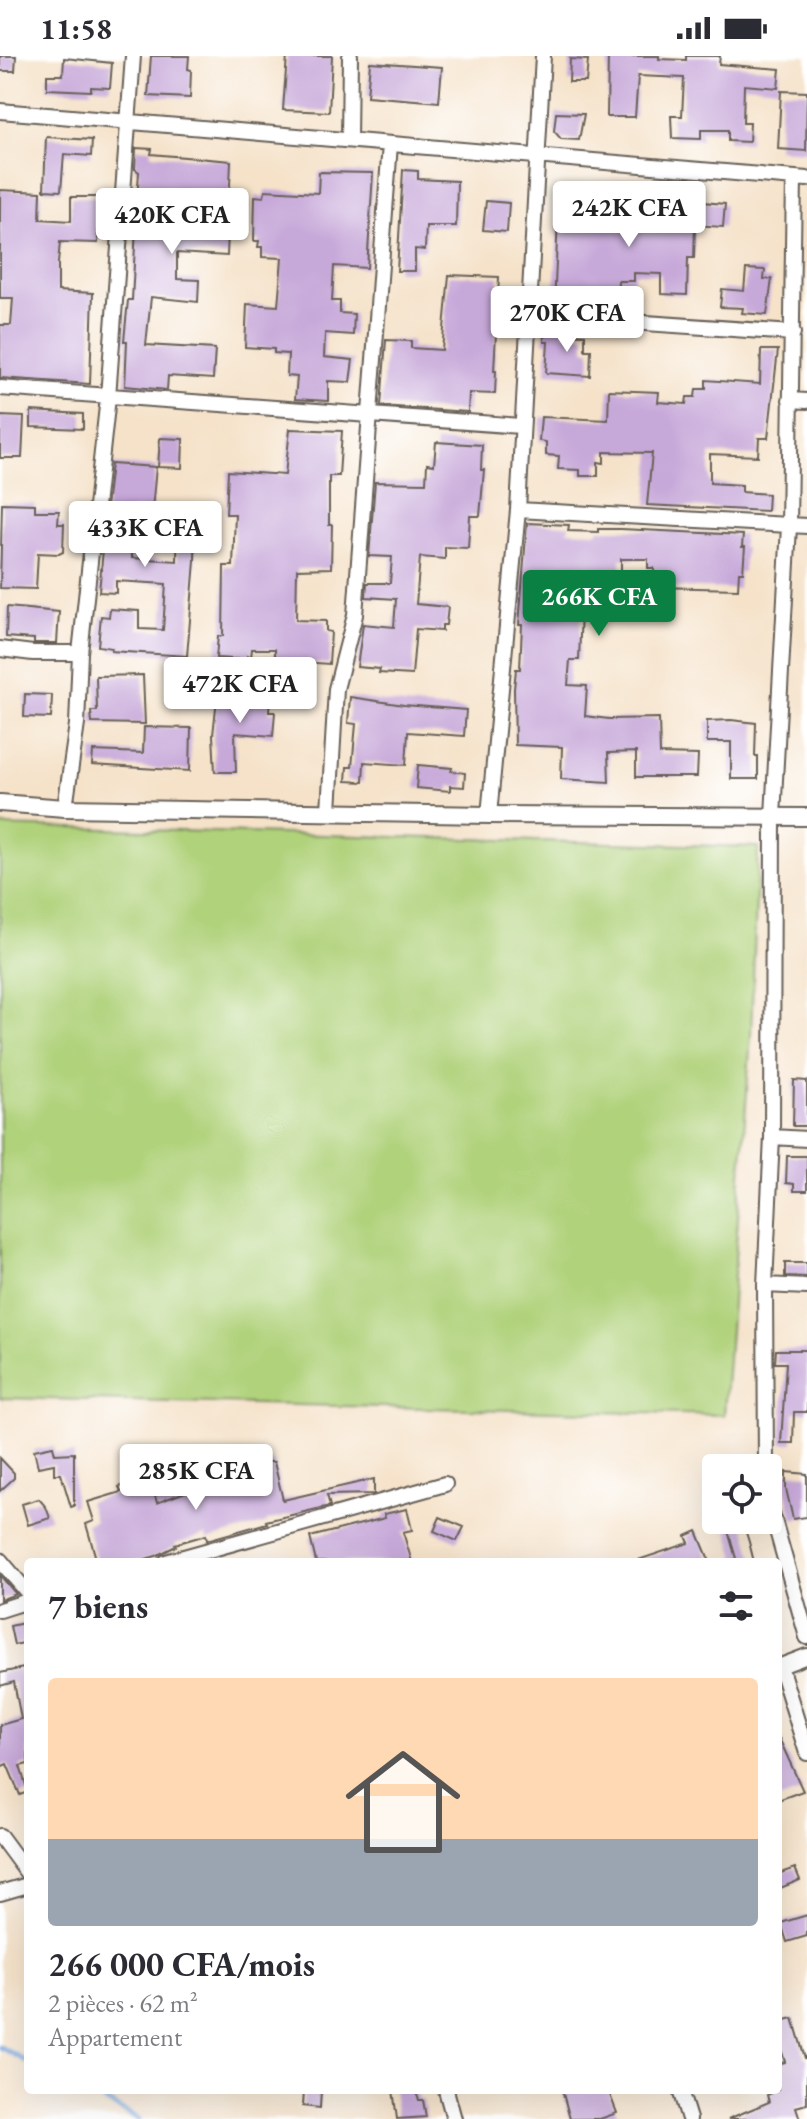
<!DOCTYPE html>
<html lang="fr">
<meta charset="utf-8">
<style>
:root{--surface:#fff;--page:#f2f2f3;--text:#2b2b33;--muted:#7c7c81;--accent:#0b8043}
body{margin:0;font-family:"EB Garamond",serif;background:var(--page);color:var(--text);height:100vh;display:flex;flex-direction:column;font-size:30px;white-space:nowrap}
*{box-sizing:border-box;margin:0}
p{font-size:26px;color:var(--muted)}
.icon{flex:none;width:44px;height:44px;fill:none;stroke:currentColor;stroke-width:2;stroke-linecap:round;stroke-linejoin:round}
.map{position:relative;flex:1;overflow:hidden}
.side{position:absolute;left:24px;top:1502px;width:758px;height:536px;display:flex;flex-direction:column;background:var(--surface);border-radius:8px;box-shadow:0 8px 32px #0002}
.side>*{flex:none}
.fabs{position:absolute;left:702px;top:1398px;display:grid;gap:16px}
.fabs a{display:grid;place-items:center;width:80px;height:80px;border-radius:8px;background:var(--surface);box-shadow:0 8px 32px #0002;font-size:40px}
.price{position:absolute;translate:-50% -68px;padding:0 18px;border-radius:8px;background:#fff;color:#222;font-size:26px;line-height:52px;filter:drop-shadow(0 2px 4px #0008)}
.price::after{content:'';position:absolute;left:50%;top:48px;width:24px;height:18px;margin-left:-12px;background:inherit;clip-path:polygon(0 0,100% 0,50% 100%)}
.price.current{background:var(--accent);color:#fff}
ul{padding:0;list-style:none}
li{display:grid;align-content:center;gap:16px;height:424px;padding:0 24px}
li span{display:grid;place-items:center;height:248px;border-radius:8px;color:#555}
li>.icon{margin-inline-start:auto}
span .icon{width:144px;height:144px;fill:#fffc;stroke-width:1}
li b{font-size:34px}
h2{display:flex;justify-content:space-between;align-items:center;height:96px;padding:0 24px;font-size:34px}
.status{display:flex;justify-content:space-between;align-items:center;height:56px;padding:0 40px;background:var(--surface);direction:ltr}
.status svg{height:22px;fill:currentColor}
.map>svg:first-child{display:block}
</style>
<div class="status"><b>11:58</b><svg viewBox="0 0 49 12"><path d="M0 12V9h3v3zM5 12V6h3v6zM10 12V3h3v9zM15 12V0h3v12zM26 1h20v11H26zM47 4h2v5h-2z"/></svg></div>
<div class="map">
<svg width="807" height="2063" viewBox="0 0 807 2063">
<rect width="100%" height="100%" fill="#fff"/>
<filter id="ink" filterUnits="userSpaceOnUse"><feTurbulence type="fractalNoise" baseFrequency=".0125" numOctaves="2"/><feDisplacementMap in="SourceGraphic" scale="16" xChannelSelector="R" yChannelSelector="G"/><feConvolveMatrix kernelMatrix="1 2 1 2 8 2 1 2 1" color-interpolation-filters="sRGB"/></filter>
<filter id="wash" filterUnits="userSpaceOnUse"><feTurbulence type="fractalNoise" baseFrequency=".006" numOctaves="4" result="noise"/><feDisplacementMap in="SourceGraphic" scale="32" xChannelSelector="R" yChannelSelector="G"/><feGaussianBlur stdDeviation="1.8" result="paint"/><feColorMatrix in="noise" values="0 0 0 0 0 0 0 0 0 0 0 0 0 0 0 0 0 1.4 0 .05"/><feComposite in="paint" operator="in"/></filter>
<g filter="url(#wash)">
<rect width="100%" height="100%" fill="#f5e2c9"/>
<path fill="#b0d27a" stroke="#66774b" stroke-width="2" d="M0,770l758,21 -7,188 -27,380 -724,-17z"/>
<g fill="none" stroke-linecap="round" stroke-linejoin="round">
<path stroke="#70a1db" stroke-width="5" d="M0,1991l28,15
M83,2034l56,29"/>
</g>
<g id="blocks">
<path fill="#c7a9d9" d="M0,0h16l-1,15h-15z
M151,0h38l-1,13 3,1 -1,28 -42,-2z
M287,0h45l-3,56 -46,-2z
M608,0h51v3l27,1v-4h34l-1,8 61,5 -2,19 -34,-3 -1,38h7l-1,19 -21,-1v-11h-27v9l-29,-1 -1,-22h11l2,-38 -46,-2 -3,41h-28z
M64,2l48,5 -2,25 -19,-1v4l-44,-2v-14h16z
M570,3l18,1 -2,22h-17z
M370,6l72,5 -3,35 -72,-6z
M781,35l26,1 -1,59 -28,-2z
M556,57l28,1 -5,26 -18,-1 -7,-8z
M46,81l46,3 -1,16 -27,-2 -3,37 -17,-1z
M136,92l16,1 -1,5 80,7 -4,95 -50,-3v26l22,1 -1,22 -47,-5 -5,48 69,4 -2,30 -45,-3 -1,14 -42,-4 2,-45h-3l4,-41h4l4,-72 -5,-1 3,-27h3l2,-28 -4,-3z
M403,114l15,1v8l39,2 -1,45h-30l-1,24 -10,-1v22h-18z
M319,116l54,1 -6,95 -33,-2 -2,35h8v12l14,1 -1,21 -28,-2 -1,24 29,3 -3,22 -22,-1v20l-33,-2 2,-22 -10,-1 1,-22 -14,-1v-4l-29,-2 2,-43 31,2 4,-48 -20,-1v-10h-4l1,-6h-5l1,-45 9,1 1,-7 53,3z
M0,134l41,2 -1,27 31,2v-24h27v46l-38,-1 -2,21v28l35,2 -3,91 -90,-6v-53h11l2,-27h-13z
M631,140l94,8 -2,23 -28,-2 -1,33h-6l-1,37 -26,-1v-20l-27,-1v8h-16l-1,22 -9,-1v6l-54,-1 4,-89 53,4 1,-19 19,1z
M486,145l23,2 -2,29 -24,-2z
M746,213l19,1 -1,9h8l-5,36 -25,-2 1,-5 -23,-1 2,-18 22,2z
M449,219l50,2 -5,94h2l-1,23 -26,-1 -1,19 -87,-6 5,-66 25,1v7l31,2z
M544,272l19,1v5l22,1v15h6l-1,26 -44,-3 2,-31h-4z
M761,294h17l-10,88h-9l-1,18 -48,-2v29l32,2v7l26,2 -1,17 -120,-6 5,-52 -48,-1v11l-6,-1v14h-18v-6l-22,-1 1,-13 -13,-1v-13l-7,-1 2,-24 67,3 1,-30 50,2 -1,10 28,2 1,-7h8l1,-8h10v-9l54,4z
M31,355l52,3v15l-52,-2z
M0,360l24,1 -2,41h-22z
M290,373l52,2 -3,45h-10v49h3l-1,43 -34,1 -1,51 30,1v10l5,1 -2,32 -54,-4v-11h-23l-1,8 -4,-1v4l-31,-2 2,-22h5l1,-70h9l2,-52h-9l2,-43 57,4z
M160,382l23,1 -1,29 -24,-1z
M436,386l46,3 -1,25h3l-4,46h-10l-2,32 -23,-1v12l-25,-2 -4,47 32,3 -2,18h-4v6l-26,-2 -4,46 -33,-2 1,-4 -23,-2 6,-43 31,3 2,-28 -30,-2 1,-14h23l2,-26 -23,-1 6,-74 51,1 1,-19 7,1z
M111,408l45,3 -4,43 -20,-1v49l45,3 1,-46 18,1 -1,45 -8,95 -76,-5 1,-3 -14,-2 3,-30 8,1 1,-8 29,2v18l24,1 3,-46 -50,-3v12l-17,-1 5,-53h3l-1,-32z
M2,447l33,1v7h24l-1,13h6l-1,28 -4,2 -21,-1 -2,36 -36,-1z
M527,467l42,2 -1,6 30,1v-3h23l122,6 -1,12h3l-2,25h-4l-1,17 -83,-2 -1,-19h-6v-9h-27v27h-39l-3,74h-9l-2,25 19,1 -2,30 24,3 50,-1 1,36 38,1 -1,22h-61v-25l-28,1 1,29 -48,-3 1,-32 -47,-2 -1,-56 2,-20h4l2,-44h-3z
M7,551l52,5 -2,31h-23v-4l-28,-2z
M143,619l2,49 -53,-1 -1,-12h6l-1,-35z
M237,634l33,3 -1,19h6l-2,24 -38,-3 1,39h-21l-2,-37 4,-37 20,2z
M25,638l27,1 -1,23 -27,-1z
M350,641l54,8 62,5 -2,26 -56,-4 -2,33 -42,-3 -1,20 -17,-1 1,-14h5l4,-43 -8,-1z
M731,664l25,3 -1,33h3v23h-27v-37h-24v-21z
M144,671l47,1 -1,43 -98,-6 1,-14 50,2z
M418,709l34,3 -1,3 14,2 -1,14 -14,-1v5l-34,-3z
M794,1024l13,1v45h-14z
M787,1100h20v35h-13v-7l-8,-1z
M785,1207h22v14l-22,-1z
M776,1294h31v62h-13l-1,31h-12l5,-80h-11z
M53,1390l2,8 19,-1v53l-3,1 -10,-33h-7v-10l-16,3 -4,-17z
M170,1400l4,13 -33,10 -4,-13z
M0,1402l14,15v5l-14,13z
M244,1406h30l9,38 91,-21v15l-47,1 3,11 -64,15 1,2 -60,17 -1,-5 -31,9 1,2 -20,10 -21,6h-38l-11,-38 8,-3 -6,-19 33,-10 -2,-5 31,-9 7,25 36,-14 -1,-4 52,-16z
M786,1416l21,2v43l-14,2 -7,-30z
M39,1443l7,8 4,11 -22,7 -6,-21z
M407,1453l5,21 -9,2 9,30h-96l-6,-25 75,-19 -1,-4z
M440,1461l24,10 -7,14 -23,-10z
M742,1464l7,22 5,20h-17l-11,-38z
M697,1475l13,31h-71l-1,-2 51,-17 -3,-7z
M0,1519l16,19 -16,6z
M28,1566v20l-14,3 -4,-19z
M28,1611v97l-8,2 8,26 -8,3 -13,-31 -7,3v-42l21,-6 -7,-37 -14,4v-13z
M778,1680l25,55 -25,9z
M795,1812l5,12 -22,9v-15z
M807,1859v21l-20,6 -6,-19z
M793,1962l12,40 2,-1v47l-11,3 4,12h-72l41,-17 -2,-7 5,-2 -1,-3h7v-26l7,-2 -7,-23v-17z
M304,2034h17l-1,18 -17,-2z
M393,2034h22l4,10h4l3,17 -29,2z
M562,2034h46l9,23 -17,6h-30z"/>
</g>
</g>
<g filter="url(#ink)">
<use href="#blocks" fill-opacity="0" stroke="#686159" stroke-width="2"/>
<g fill="none" stroke-linecap="round" stroke-linejoin="round">
<g stroke="#686159" stroke-width="18">
<path id="minor" d="M0,55l807,68
M349,84l1,-84
M528,259l265,18
M0,332l521,38
M790,344l17,1
M518,454l289,16
M0,593l33,4h47
M65,752l12,-84 3,-71 28,-256 25,-341
M329,755l7,-122 19,-74 35,-471
M489,759l29,-305 25,-454
M772,1081l35,2
M765,1229l42,2
M766,1412l-1,-183 7,-148 1,-321 16,-290 5,-348
M768,1443l39,138
M0,1504l28,33
M166,1506l279,-78
M0,1554l28,-9
M780,1610l27,87
M778,1611l29,-11
M0,1780l28,38
M0,1837l28,-8
M446,2034l8,29
M680,2034l9,29"/>
</g>
<g stroke="#686159" stroke-width="20">
<path id="tertiary" d="M0,747l65,5 424,7 318,2"/>
</g>
<use href="#minor" stroke="#fff" stroke-width="14"/>
<use href="#tertiary" stroke="#fff" stroke-width="16"/>
</g>
</g>
</svg>
<div class="fabs">
<a><svg class="icon" aria-label="locate" viewBox="0 0 24 24"><circle cx="12" cy="12" r="6"/><path d="M12 2v4M12 18v4M2 12h4M18 12h4"/></svg></a>
</div>
<b class="price" style="left:629px;top:193px">242K CFA</b>
<b class="price" style="left:172px;top:200px">420K CFA</b>
<b class="price" style="left:567px;top:298px">270K CFA</b>
<b class="price" style="left:145px;top:513px">433K CFA</b>
<b class="price current" style="left:599px;top:582px">266K CFA</b>
<b class="price" style="left:240px;top:669px">472K CFA</b>
<b class="price" style="left:196px;top:1456px">285K CFA</b>
<section class="side">
<h2>7 biens<svg class="icon" aria-label="filters" viewBox="0 0 24 24"><path d="M4 7h16M4 17h16"/><circle cx="9" cy="7" r="2"/><circle cx="15" cy="17" r="2"/></svg></h2>
<ul>
<li><span style="background:linear-gradient(#ffd9b3 65%,#9aa5b1 0)"><svg class="icon" aria-label="home" viewBox="0 0 24 24"><path d="M3 11l9-7 9 7M6 9v11h12V9"/></svg></span><div><b>266 000 CFA/mois</b><p>2 pièces · 62 m²</p><p>Appartement</p></div></li>
</ul>
</section>
</div>
